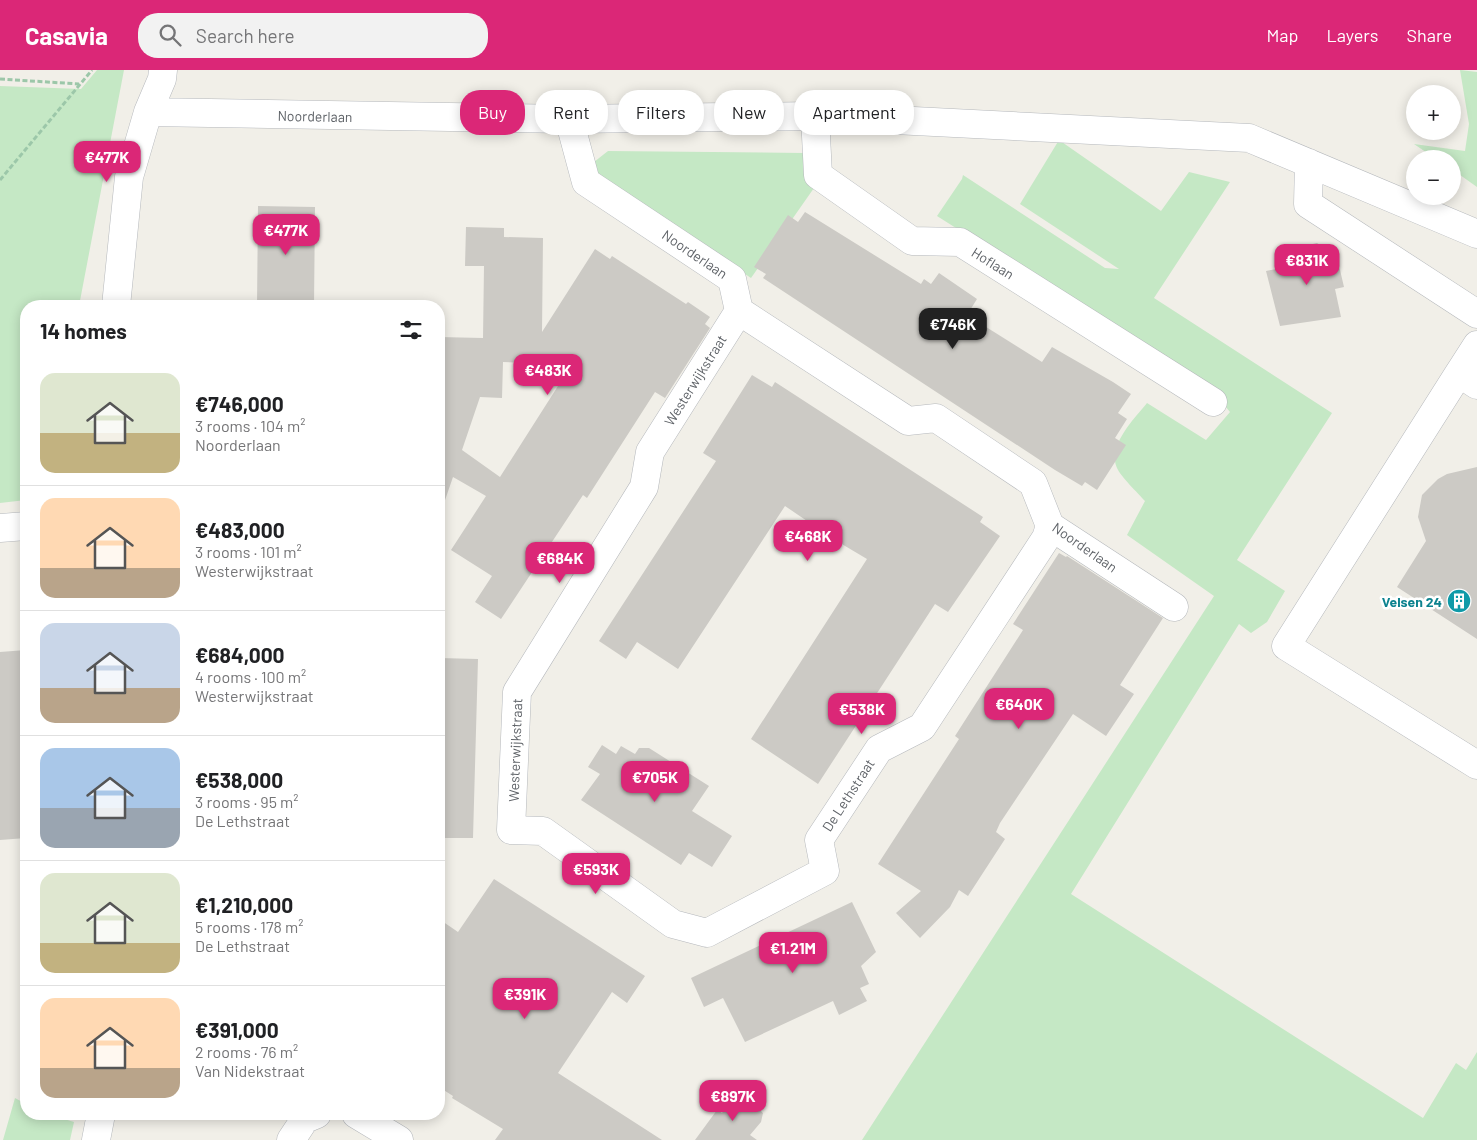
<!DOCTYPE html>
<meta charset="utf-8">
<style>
:root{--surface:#fff;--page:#f2f2f2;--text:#202124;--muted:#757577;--line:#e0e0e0;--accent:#db2777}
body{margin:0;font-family:Barlow,sans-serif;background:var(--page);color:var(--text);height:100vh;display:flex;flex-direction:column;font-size:19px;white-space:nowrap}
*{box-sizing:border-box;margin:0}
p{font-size:16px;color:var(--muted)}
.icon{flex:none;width:28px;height:28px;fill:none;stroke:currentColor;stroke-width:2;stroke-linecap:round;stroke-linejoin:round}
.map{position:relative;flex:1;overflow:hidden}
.panel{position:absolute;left:20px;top:230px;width:425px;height:820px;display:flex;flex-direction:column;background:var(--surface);border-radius:20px;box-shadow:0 2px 12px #0003}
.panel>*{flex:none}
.top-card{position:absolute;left:460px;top:20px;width:475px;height:45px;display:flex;gap:10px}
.tools{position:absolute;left:1406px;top:15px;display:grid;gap:10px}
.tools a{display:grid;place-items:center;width:55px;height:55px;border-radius:50%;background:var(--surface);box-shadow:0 2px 12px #0003;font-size:25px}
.price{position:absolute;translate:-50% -42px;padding:0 11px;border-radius:10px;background:var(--accent);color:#fff;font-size:16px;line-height:32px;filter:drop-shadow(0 1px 2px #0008)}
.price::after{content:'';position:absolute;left:50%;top:30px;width:15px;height:11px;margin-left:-8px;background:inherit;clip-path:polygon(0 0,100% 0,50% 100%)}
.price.current{background:#222;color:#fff}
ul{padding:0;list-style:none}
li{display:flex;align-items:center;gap:15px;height:125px;padding:0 20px}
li+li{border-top:1px solid var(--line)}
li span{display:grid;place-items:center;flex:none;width:140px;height:100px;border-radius:15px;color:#555}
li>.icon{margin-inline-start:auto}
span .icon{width:60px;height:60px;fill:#fffc;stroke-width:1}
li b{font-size:21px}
h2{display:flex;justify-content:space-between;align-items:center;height:60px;padding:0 20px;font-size:21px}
.pill{padding:0 18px;border-radius:20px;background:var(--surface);box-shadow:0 2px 12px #0003;font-size:18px;line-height:45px}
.pill.current{background:var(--accent);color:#fff}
header{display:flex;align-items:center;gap:30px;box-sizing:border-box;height:70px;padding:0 25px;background:var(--accent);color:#fff}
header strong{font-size:24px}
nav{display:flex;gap:28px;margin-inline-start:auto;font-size:18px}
.search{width:350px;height:45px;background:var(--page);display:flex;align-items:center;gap:12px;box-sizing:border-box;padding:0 18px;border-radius:20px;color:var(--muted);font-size:19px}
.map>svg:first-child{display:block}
</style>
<header>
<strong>Casavia</strong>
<div class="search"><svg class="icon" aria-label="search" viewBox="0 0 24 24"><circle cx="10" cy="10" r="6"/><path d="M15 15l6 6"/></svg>Search here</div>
<nav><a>Map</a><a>Layers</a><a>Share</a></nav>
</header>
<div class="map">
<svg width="1477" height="1070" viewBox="0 0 1477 1070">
<rect width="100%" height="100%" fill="#f1efe8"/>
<path fill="#c5e8c5" d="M97,0h27l-45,236h-53v194l-26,3v-417l81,3z
M1460,0l17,2v115l-24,-17 -1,-11h-16l-22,-15 51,7 4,-27z
M1059,70l102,71 28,-39 41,10 -76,116 178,115 -95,147 48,31 -18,31 -16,11 -12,-9 -168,270 352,224 33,-55 10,7 11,-18v88h-615l352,-544 -87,-61 18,-34c-7,-8 -24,-24 -28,-33 -10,-22 17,-49 30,-65l59,37 24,-28 -18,-22 -275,-174 25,-37 1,-4 142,93 14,1 -99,-65z
M608,81l196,2v25l10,10 -63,90 -156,-104 -1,-12z
M15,1028l11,6v10h22l26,8 -4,18h-67z"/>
<path fill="#cccac5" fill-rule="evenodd" d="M258,136l57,1 -1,99h-57z
M805,142l116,72 3,-5 7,5 8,-11 38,26 -10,16 75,47 10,-15 61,35 18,12 -13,19 9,6 -12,19 11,7 -29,45 -12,-8 -3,4 -27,-16 -292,-192 3,-4 -12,-7 34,-52 10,7z
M466,157l38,1v9l39,1 -1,94 53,-83 15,10 2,-3 74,48 2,-2 22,15 -5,7 5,4 -45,70 -10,-6 -68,106 -4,-3 -82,124 -26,-17 17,-26 -41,-26 35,-54 -33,-19 -10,29 -4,-1v-168l44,1 1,-72h-19zM503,292l69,2 -72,113 -38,-27 18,-53 22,1z
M1317,173l20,14 7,30 -9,2 6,28 -61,9 -14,-55 26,-5 -4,-16z
M752,305l20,12 3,-5 208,135 -3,5 20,14 -52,76 -13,-8 -117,180 -67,-45 116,-180 -32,-19 -50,-34 -107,163 -41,-27 -11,17 -27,-18 117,-180 -13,-8z
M1477,397v172l-80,-52 29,-46 -8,-24 4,-22 16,-16 9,-5z
M1059,483l7,4 1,-1 96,62 -43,67 14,9 -28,42 -33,-22 -73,109 -4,9 9,7 -37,57 -9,-6 -9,17 -30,31 -24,-25 25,-22 -43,-27 81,-125 -4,-3 68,-106 -10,-6z
M26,580v188l-26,2v-188z
M439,588l39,1 -5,179h-34v-30h3l1,-61h-4z
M602,675l14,9 5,-8 14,8 4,-6h10l60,38 -17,25 40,25 -20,31 -23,-14 -8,12 -100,-65 19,-26 -12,-7z
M494,809l151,97 -18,27 -15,-11 -54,81 104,67h-167l8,-11 -51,-31 1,-2 -14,-9v-168l19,13z
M852,832l24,50 -15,14 8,18 -9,4 7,13 -28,14 -6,-14 -88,41 -22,-44 -19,9 -13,-29z
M739,1021l24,22 -2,9 -11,13 7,5h-62l22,-30 5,3z"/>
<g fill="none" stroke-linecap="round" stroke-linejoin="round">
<g stroke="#b5b8bc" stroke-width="29">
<path id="minor" d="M148,42l421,7 246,-3 434,22 228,96
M815,46l3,59 94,66 48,1 253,160
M569,49l17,63 146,97 7,32 169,110 28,-3 97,65 17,43 124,81
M1309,93l-1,41 169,110
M116,236l13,-129 19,-65 14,-33 1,-9
M739,241l-89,141 -6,35 -127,205 -6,138 32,1 130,93 34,9 118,-62 -6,-31 60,-91 43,-22 124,-189 4,-12
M1459,303l18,-28
M1477,315l-18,-12 -173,273 191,119
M0,458l26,-2
M356,1044l43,26
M96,1070l5,-26
M291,1070l14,-21 12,-5"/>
</g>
<path stroke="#9cc7a9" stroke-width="3" stroke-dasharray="5 2.5" stroke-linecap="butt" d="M0,9l79,5
M0,110l92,-110"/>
<use href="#minor" stroke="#fff" stroke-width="28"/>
</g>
<defs>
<g id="building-disc" transform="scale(1.25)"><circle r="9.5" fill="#0f9aa8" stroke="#fff"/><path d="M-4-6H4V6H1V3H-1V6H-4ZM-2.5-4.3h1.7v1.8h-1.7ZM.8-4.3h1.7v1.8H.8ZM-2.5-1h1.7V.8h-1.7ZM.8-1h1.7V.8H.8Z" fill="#fff"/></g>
</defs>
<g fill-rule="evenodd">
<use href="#building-disc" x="1459" y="531"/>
</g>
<g text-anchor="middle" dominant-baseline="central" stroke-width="5" stroke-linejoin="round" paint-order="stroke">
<g font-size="14" fill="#5f6368" stroke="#fff">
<text transform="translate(315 46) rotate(1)">Noorderlaan</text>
<text transform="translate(695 184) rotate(34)">Noorderlaan</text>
<text transform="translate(993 193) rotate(32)">Hoflaan</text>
<text transform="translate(695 310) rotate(-58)">Westerwijkstraat</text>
<text transform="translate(1085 477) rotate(35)">Noorderlaan</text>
<text transform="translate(515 680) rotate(-88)">Westerwijkstraat</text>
<text transform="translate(848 725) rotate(-57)">De Lethstraat</text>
</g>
<g font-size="14" font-weight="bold" fill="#0d838f" stroke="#fff" text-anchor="end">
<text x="1442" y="531">Velsen 24</text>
</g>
</g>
</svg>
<div class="tools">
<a>+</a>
<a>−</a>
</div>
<b class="price" style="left:107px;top:113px">€477K</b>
<b class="price" style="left:286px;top:186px">€477K</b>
<b class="price" style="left:1307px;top:216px">€831K</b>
<b class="price current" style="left:953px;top:280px">€746K</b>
<b class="price" style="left:548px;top:326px">€483K</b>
<b class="price" style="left:808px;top:492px">€468K</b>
<b class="price" style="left:560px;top:514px">€684K</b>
<b class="price" style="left:1019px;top:660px">€640K</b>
<b class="price" style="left:862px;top:665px">€538K</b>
<b class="price" style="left:655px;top:733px">€705K</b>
<b class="price" style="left:596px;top:825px">€593K</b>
<b class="price" style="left:793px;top:904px">€1.21M</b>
<b class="price" style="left:525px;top:950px">€391K</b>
<b class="price" style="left:733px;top:1052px">€897K</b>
<div class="top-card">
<a class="pill current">Buy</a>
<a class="pill">Rent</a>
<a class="pill">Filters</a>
<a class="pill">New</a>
<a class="pill">Apartment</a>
</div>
<section class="panel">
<h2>14 homes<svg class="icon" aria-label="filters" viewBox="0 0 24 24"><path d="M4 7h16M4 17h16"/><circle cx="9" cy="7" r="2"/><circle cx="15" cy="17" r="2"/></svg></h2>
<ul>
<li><span style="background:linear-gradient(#dfe7d0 60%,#c2b280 0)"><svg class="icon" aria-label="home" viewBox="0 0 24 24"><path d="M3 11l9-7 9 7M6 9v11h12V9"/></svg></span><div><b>€746,000</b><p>3 rooms · 104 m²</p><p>Noorderlaan</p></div></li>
<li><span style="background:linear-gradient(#ffd9b3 70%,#b9a48a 0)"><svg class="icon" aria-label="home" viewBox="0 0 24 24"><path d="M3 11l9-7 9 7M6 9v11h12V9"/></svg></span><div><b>€483,000</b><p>3 rooms · 101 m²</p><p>Westerwijkstraat</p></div></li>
<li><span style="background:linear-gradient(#c9d6e8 65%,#b9a48a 0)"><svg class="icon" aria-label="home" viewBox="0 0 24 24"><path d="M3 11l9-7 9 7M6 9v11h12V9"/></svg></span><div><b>€684,000</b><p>4 rooms · 100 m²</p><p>Westerwijkstraat</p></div></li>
<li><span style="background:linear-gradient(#a9c7e8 60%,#9aa5b1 0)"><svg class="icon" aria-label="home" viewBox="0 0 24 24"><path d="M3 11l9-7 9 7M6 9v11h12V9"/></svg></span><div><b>€538,000</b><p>3 rooms · 95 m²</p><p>De Lethstraat</p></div></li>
<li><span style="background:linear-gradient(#dfe7d0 70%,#c2b280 0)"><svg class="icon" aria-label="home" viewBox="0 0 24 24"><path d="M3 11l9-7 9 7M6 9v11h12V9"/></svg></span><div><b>€1,210,000</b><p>5 rooms · 178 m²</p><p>De Lethstraat</p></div></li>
<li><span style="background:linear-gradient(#ffd9b3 70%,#b9a48a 0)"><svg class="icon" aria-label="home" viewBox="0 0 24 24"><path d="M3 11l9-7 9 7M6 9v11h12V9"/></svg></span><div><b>€391,000</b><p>2 rooms · 76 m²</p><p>Van Nidekstraat</p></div></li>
</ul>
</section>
</div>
